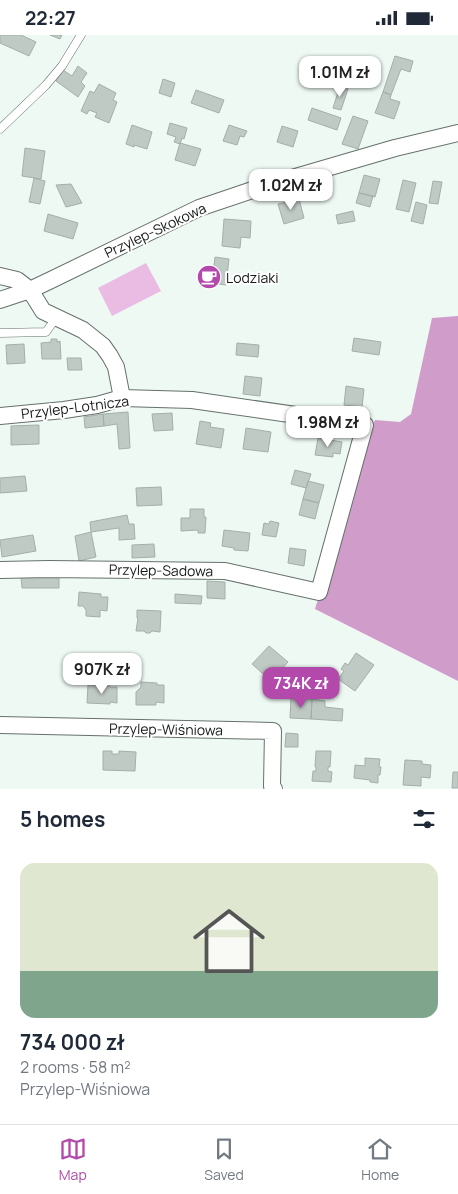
<!DOCTYPE html>
<meta charset="utf-8">
<style>
:root{--surface:#fff;--page:#f2f2f3;--text:#1f2937;--muted:#747a83;--line:#e0e1e3;--accent:#b349ab}
body{margin:0;font-family:Manrope,sans-serif;background:var(--page);color:var(--text);height:100vh;display:flex;flex-direction:column;font-size:19px;white-space:nowrap}
*{box-sizing:border-box;margin:0}
p{font-size:16px;color:var(--muted)}
.icon{flex:none;width:28px;height:28px;fill:none;stroke:currentColor;stroke-width:2;stroke-linecap:round;stroke-linejoin:round}
.map{position:relative;height:754px;overflow:hidden}
.drawer{display:flex;flex-direction:column;background:var(--surface);flex:1}
.drawer>*{flex:none}
.price{position:absolute;translate:-50% -42px;padding:0 11px;border-radius:10px;background:#fff;color:#222;font-size:16px;line-height:32px;filter:drop-shadow(0 1px 2px #0008)}
.price::after{content:'';position:absolute;left:50%;top:30px;width:15px;height:11px;margin-left:-8px;background:inherit;clip-path:polygon(0 0,100% 0,50% 100%)}
.price.on{background:var(--accent);color:#fff}
ul{padding:0;list-style:none}
li{display:grid;align-content:center;gap:10px;height:265px;padding:0 20px}
li+li{border-top:1px solid var(--line)}
li span{display:grid;place-items:center;height:155px;border-radius:15px;color:#555}
li>.icon{margin-inline-start:auto}
span .icon{width:90px;height:90px;fill:#fffc;stroke-width:1}
li b{font-size:21px}
h2{display:flex;justify-content:space-between;align-items:center;height:60px;padding:0 20px;font-size:21px}
.status{display:flex;justify-content:space-between;align-items:center;height:35px;padding:0 25px;background:var(--surface);direction:ltr}
.status svg{height:14px;fill:currentColor}
.tabs{display:flex;justify-content:space-around;align-items:center;height:70px;border-top:1px solid var(--line);background:var(--surface);font-size:14px;color:var(--muted)}
.tabs a{display:grid;justify-items:center;gap:2px}
.tabs .on{color:var(--accent)}
.map>svg:first-child{display:block}
</style>
<div class="status"><b>22:27</b><svg viewBox="0 0 49 12"><path d="M0 12V9h3v3zM5 12V6h3v6zM10 12V3h3v9zM15 12V0h3v12zM26 1h20v11H26zM47 4h2v5h-2z"/></svg></div>
<div class="map">
<svg width="458" height="754" viewBox="0 0 458 754">
<rect width="100%" height="100%" fill="#eef9f4"/>
<path fill="#eabce4" d="M146,228l15,28 -49,25 -14,-28z"/>
<path fill="#d09cca" d="M458,281v365l-143,-72 55,-177 5,-12 25,2 11,-8 21,-96z"/>
<path fill="#c0cac5" stroke="#a5afaa" d="M0,0h21l15,7 -7,14 -29,-13z
M50,0h12l-2,4z
M395,21l18,5 -3,11 -9,-3 -10,26 -8,-3z
M78,31l9,7 -6,9 4,4 -7,11 -22,-16 7,-11 9,6z
M163,44l12,4 -4,14 -12,-4z
M99,49l17,9 -3,7 4,2 -8,21 -14,-6 2,-4 -8,-3 -2,4 -6,-3 9,-20 4,2z
M340,51l8,3 -7,21 -8,-2z
M196,55l28,10 -5,13 -28,-10z
M383,57l8,3 -1,4 10,3 -6,17 -19,-6z
M312,73l29,10 -4,12 -29,-10z
M353,81l15,5 -10,28 -16,-5z
M170,88l17,5 -3,11 -2,-1 -2,6 -6,-2 2,-5 -9,-3z
M132,90l20,7 -5,17 -13,-4v2l-8,-3z
M229,90l18,6 -3,6 -4,-1 -3,9 -14,-4z
M282,91l16,5 -5,16 -16,-5z
M180,108l21,6 -6,17 -20,-6z
M25,113l20,3 -4,28 -19,-3z
M364,140l16,4 -5,18 -16,-4z
M34,143l11,3 -5,23 -11,-2z
M403,145l13,3 -7,29 -13,-3z
M433,146l9,1 -4,22 -9,-1z
M71,149l11,19 -16,4 -10,-22z
M359,158l14,3 -3,11 -14,-4z
M299,164l5,19 -20,6 -6,-20z
M416,167l11,3 -4,19 -12,-3z
M353,176l2,10 -17,3 -2,-9z
M48,179l30,9 -5,16 -29,-8z
M224,184l27,2 -1,17 -9,-1 -1,11 -18,-2z
M215,222l14,2 -3,26 -14,-2z
M354,303l27,4 -2,13 -27,-4z
M51,304h6v3l3,-1 1,18h-19l-1,-16 10,-1z
M237,308l22,2 -1,12 -22,-2z
M24,309l1,19 -18,1 -1,-19z
M67,323h14l1,12h-14z
M245,341l17,2 -2,18 -17,-2z
M346,351l18,3 -2,18 -18,-2z
M128,377l2,36 -11,1 -2,-25 -13,2 -1,-12z
M172,378l1,17 -19,1 -2,-17z
M103,379l1,12 -19,2 -1,-11z
M200,386l11,2 -1,4 14,2 -3,19 -25,-4z
M39,390v19l-28,1v-19z
M246,393l25,4 -3,20 -25,-3z
M318,403l24,4 -2,12 -7,-1v4l-18,-2z
M295,435l16,4 -5,14 -15,-4z
M25,441l2,15 -27,2v-15z
M308,446l16,4 -5,18 -16,-4z
M161,452l1,18 -25,1 -1,-18z
M303,464l16,4 -4,16 -16,-4z
M190,474h14v8h2l-1,16h-7v-3l-17,1v-13h9z
M127,480l2,9h5l1,15 -16,1v-12l-28,4 -1,-10z
M270,486l9,2 -3,14 -14,-2 2,-12 5,1z
M224,495l26,3 -2,18 -14,-1v-2l-12,-2z
M91,497l5,25 -17,4 -4,-25z
M33,500l3,16 -34,6 -2,-17z
M154,509l1,13 -23,1v-13z
M290,513l16,2 -2,16 -16,-3z
M21,542h38v11h-37z
M207,546l18,1v17l-18,-1z
M79,557l22,2v3h7l-1,14 -7,-1v7l-14,-1v-6l-3,-4h-5z
M175,559l27,2 -1,8 -26,-1z
M137,575l24,1 -1,21 -8,-1 -2,2h-4l-2,-2h-8l2,-13h-1z
M269,611l19,16 -17,19 -19,-17z
M356,618l18,12 -19,26 -17,-12 6,-8 -3,-2 4,-6 3,2z
M141,647l16,1v2h7v18l-8,-1v3h-20v-13l5,-5z
M88,650l22,1v1h7v16l-7,-1v2l-23,-1z
M291,663l21,1 -1,20 -21,-1z
M312,664l13,2v6l18,2 -1,12 -31,-2z
M286,698l12,1v13h-13z
M103,716h9v3h7v-3l17,1 -1,19 -32,-1z
M316,716h15l-1,16h-2v4l4,1 -1,10 -19,-1 1,-10h3v-4h-1z
M365,723l15,1 -1,8h2l-1,8h-2v8l-8,-1v-2l-16,-2 1,-13 10,1z
M405,725l17,1v3l9,1 -1,13 -9,-1v9l-18,-1z
M453,737h5v16h-6z"/>
<g fill="none" stroke-linecap="round" stroke-linejoin="round">
<g stroke="#67706b" stroke-width="9">
<path id="lane" d="M0,94l46,-44 16,-19 19,-31
M0,298l46,-1 10,-14"/>
</g>
<g stroke="#67706b" stroke-width="18">
<path id="street" d="M0,241l17,4 13,10 13,21 40,19 20,16 7,10 6,11 6,31
M0,265l30,-10 21,-10 148,-72 59,-20 137,-40 63,-15
M0,381l64,-6 33,-5 25,-7 70,2 173,25 -46,167 -94,-21 -176,-2 -49,1
M0,690l273,6 -1,55 2,3"/>
</g>
<use href="#lane" stroke="#fff" stroke-width="8"/>
<use href="#street" stroke="#fff" stroke-width="16"/>
</g>
<defs>
<g id="cafe-disc" transform="scale(1.25)"><circle r="9.5" fill="#b349ab" stroke="#fff"/><path d="M-5.5-4.5H6V0H3Q3 3.5 0 3.5H-2.5Q-5.5 3.5-5.5 0ZM3-3.2v2h1.7v-2ZM-6 4.5H4V6H-6Z" fill="#fff"/></g>
</defs>
<g fill-rule="evenodd">
<use href="#cafe-disc" x="209" y="242"/>
</g>
<g text-anchor="middle" dominant-baseline="central" stroke-width="4" stroke-linejoin="round" paint-order="stroke">
<g font-size="14" fill="#141716" stroke="#fff">
<text transform="translate(155 195) rotate(-25)">Przylep-Skokowa</text>
<text transform="translate(75 372) rotate(-7)">Przylep-Lotnicza</text>
<text transform="translate(161 535) rotate(1)">Przylep-Sadowa</text>
<text transform="translate(166 694) rotate(1)">Przylep-Wiśniowa</text>
</g>
<g font-size="14" fill="#141716" stroke="#fff" text-anchor="start">
<text x="226" y="242">Lodziaki</text>
</g>
</g>
</svg>
<b class="price" style="left:340px;top:63px">1.01M zł</b>
<b class="price" style="left:291px;top:176px">1.02M zł</b>
<b class="price" style="left:328px;top:413px">1.98M zł</b>
<b class="price" style="left:102px;top:660px">907K zł</b>
<b class="price on" style="left:301px;top:674px">734K zł</b>
</div>
<section class="drawer">
<h2>5 homes<svg class="icon" aria-label="filters" viewBox="0 0 24 24"><path d="M4 7h16M4 17h16"/><circle cx="9" cy="7" r="2"/><circle cx="15" cy="17" r="2"/></svg></h2>
<ul>
<li><span style="background:linear-gradient(#dfe7d0 70%,#7fa58c 0)"><svg class="icon" aria-label="home" viewBox="0 0 24 24"><path d="M3 11l9-7 9 7M6 9v11h12V9"/></svg></span><div><b>734 000 zł</b><p>2 rooms · 58 m²</p><p>Przylep-Wiśniowa</p></div></li>
</ul>
</section>
<nav class="tabs">
<a class="on"><svg class="icon" aria-label="map" viewBox="0 0 24 24"><path d="M3 6l6-2 6 2 6-2v14l-6 2-6-2-6 2zM9 4v14M15 6v14"/></svg>Map</a>
<a><svg class="icon" aria-label="saved" viewBox="0 0 24 24"><path d="M7 4h10v16l-5-4-5 4z"/></svg>Saved</a>
<a><svg class="icon" aria-label="home" viewBox="0 0 24 24"><path d="M3 11l9-7 9 7M6 9v11h12V9"/></svg>Home</a>
</nav>
